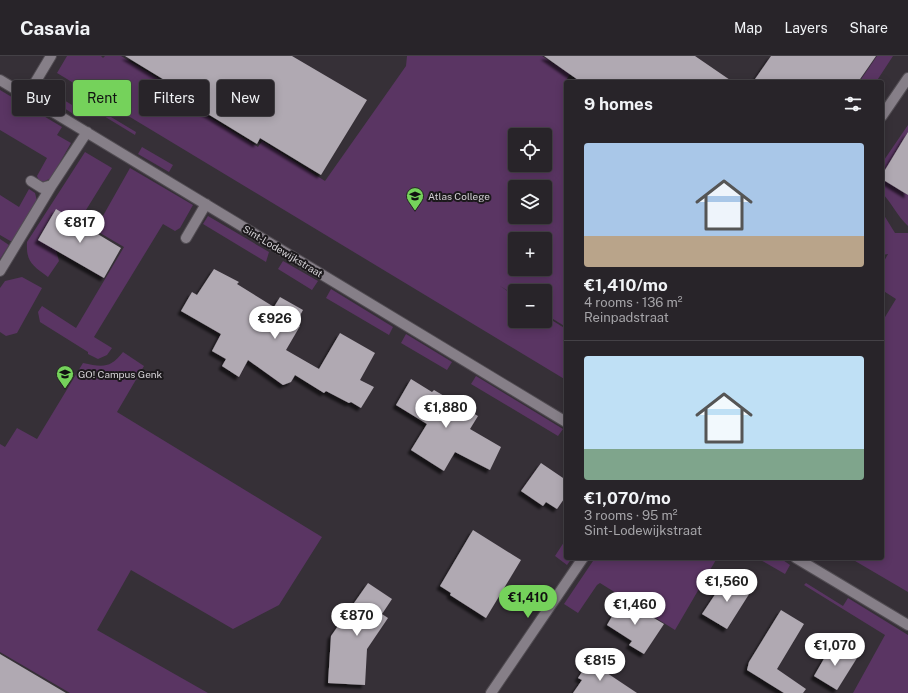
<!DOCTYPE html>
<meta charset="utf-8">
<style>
:root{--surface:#282429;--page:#343035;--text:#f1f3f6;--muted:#a5a4a8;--line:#444146;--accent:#75d25b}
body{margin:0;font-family:"Public Sans",sans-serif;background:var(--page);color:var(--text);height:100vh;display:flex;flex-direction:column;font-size:15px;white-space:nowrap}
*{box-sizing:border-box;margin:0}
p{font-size:13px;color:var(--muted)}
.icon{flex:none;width:22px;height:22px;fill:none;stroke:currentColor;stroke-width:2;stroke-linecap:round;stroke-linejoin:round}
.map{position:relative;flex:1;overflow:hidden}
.side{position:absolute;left:564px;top:24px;width:320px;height:480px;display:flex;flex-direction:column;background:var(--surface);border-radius:4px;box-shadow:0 2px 10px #0003,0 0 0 1px var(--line)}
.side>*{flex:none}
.top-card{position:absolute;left:12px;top:24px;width:380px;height:36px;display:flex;gap:8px}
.controls{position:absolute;left:508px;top:72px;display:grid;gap:8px}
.controls a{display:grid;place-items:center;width:44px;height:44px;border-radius:4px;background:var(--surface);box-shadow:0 2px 10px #0003,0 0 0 1px var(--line);font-size:20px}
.price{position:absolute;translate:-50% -34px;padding:0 9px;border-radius:14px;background:#fff;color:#222;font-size:13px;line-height:26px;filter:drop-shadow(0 1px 2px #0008)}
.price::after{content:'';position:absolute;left:50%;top:24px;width:12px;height:9px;margin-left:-6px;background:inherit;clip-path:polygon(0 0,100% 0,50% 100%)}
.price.selected{background:var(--accent);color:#111}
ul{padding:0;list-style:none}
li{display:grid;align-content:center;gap:8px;height:212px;padding:0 20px}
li+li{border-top:1px solid var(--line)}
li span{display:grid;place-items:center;height:124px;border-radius:4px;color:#555}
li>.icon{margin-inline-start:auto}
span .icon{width:72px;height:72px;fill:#fffc;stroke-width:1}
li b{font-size:17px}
h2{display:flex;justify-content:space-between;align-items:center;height:48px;padding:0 20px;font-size:17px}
.tag{padding:0 14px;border-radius:4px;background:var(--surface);box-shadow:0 2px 10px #0003,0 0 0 1px var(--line);font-size:14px;line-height:36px}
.tag.selected{background:var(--accent);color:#111}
header{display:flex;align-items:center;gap:24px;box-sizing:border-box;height:56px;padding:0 20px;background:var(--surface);border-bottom:1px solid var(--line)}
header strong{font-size:19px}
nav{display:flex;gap:22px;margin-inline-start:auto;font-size:14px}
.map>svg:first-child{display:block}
</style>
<header>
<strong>Casavia</strong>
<nav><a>Map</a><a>Layers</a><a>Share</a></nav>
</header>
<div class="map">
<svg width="908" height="637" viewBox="0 0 908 637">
<defs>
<filter id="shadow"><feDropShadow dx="-3.5" dy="3.5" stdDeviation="1" flood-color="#0009"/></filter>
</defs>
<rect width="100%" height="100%" fill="#363037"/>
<path fill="#5a3563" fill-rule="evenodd" d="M67,0h34l2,2 2,-2h16l53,32 -3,6 87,53 4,-6 63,40 81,-115 1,-10h135l28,18 -3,5 3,3h-4v245l-21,-13v-23h-30v4l-15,-9 15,10v25h30v-5l21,13v51l-509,-307zM515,79h30v30h-30zM515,131h30v30h-30zM515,183h30v30h-30z
M877,0h16l-17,26h-17z
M0,34l62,37 -5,8 14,8 -20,35 -8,4 -4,-1 -2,-5 10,-18 -47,-28z
M49,35l33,20 -4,6 -25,-16z
M96,52l40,24 -1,3 -41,-25z
M908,69v7l-26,43v-12z
M142,91l31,18 -4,7 -31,-18z
M85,96l27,16 -26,42 -12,9 -19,-9 -17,29 18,11 3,11 -11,16c-16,-12 -22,-15 -21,-35z
M130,112l63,37 -13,23 -5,3 -12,-7 -69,113 18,11 -5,7 -9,4 -10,-5v-2l-48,-30 -2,-10 4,-6 34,22 48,-81 -29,-17z
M882,123l26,16v31c-11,-10 -16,-23 -26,-33z
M29,133l6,4 2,8 -25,41 -12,-7v-40l19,12z
M882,156l13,21h13v359l-58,-34h32v-236l14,-23 -14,-9v-25l6,-11 -6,1z
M208,160l61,36 -3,10 -63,-38z
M0,183l9,6 -9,14z
M283,205l35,20 -6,9 -34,-21z
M22,221l20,11 -25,45 -11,3 -6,-4v-44l5,-7z
M331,233l62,38 -4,8 -63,-37z
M406,278l46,28 -5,8 -46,-27z
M123,296l21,14 -27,46 205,125 -43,68 -46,24 -102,-59 -34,60 111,63h-138l-70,-41v-208l5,3 12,-19 20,11 46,-76c19,4 27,6 40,-11z
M476,320l87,53 -5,7 -87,-52z
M566,483v19h6l-5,7 -12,-9z
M595,502h122l-42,72 -75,-47 -3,2 -19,28 -14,-9z
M757,502h23l10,7 -5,9z
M806,527l37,23 5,-8 60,37v58h-55l32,-58 -81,-50z"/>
<path fill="#b0a9b2" filter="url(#shadow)" d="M125,0h167l75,44 -46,75 -61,-37 -3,6 -36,-22 -48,-29 3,-6z
M544,0h151l38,26h-152z
M771,0h105l-18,26h-105z
M908,76v63l-26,-16v-4z
M56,153l65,39 -17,30 -66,-38z
M214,213l25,13 -2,2 37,23 6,-10 23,13 -7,13 4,3 -14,24 33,19 21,-36 35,20 -15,27 14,7 -13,21 -10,-6 -2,1 -23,-12 -2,2 -29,-18 -4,7 -8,3 -35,-25 -9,17 -17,-11 4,-7 -14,-8 9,-17 -40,-23 11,-19 5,3z
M411,323l21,13 2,-2 44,26 -8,13 31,18 -11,23 -35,-18 -11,19 -33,-21 16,-26 -31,-19z
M541,407l25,17v16l-9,13 -11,-7 -3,4 -22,-15z
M473,474l48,30 -35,58 -36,-23 1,-2 -11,-7z
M726,522l25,13 -24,38 -25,-15z
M368,527l24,16 -10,15 6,4 -21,31 -2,36 -37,-2 3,-47z
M622,543l42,25 -20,30 -15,-9 3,-4 -25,-16z
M781,554l23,14 -27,45 29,20 -3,4h-19l-37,-23 2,-8z
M833,587l24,15 -20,32 -23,-14z
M0,598l66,39h-66z
M589,605l48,32h-64l9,-13 -4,-2z"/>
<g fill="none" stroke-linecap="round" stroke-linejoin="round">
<g stroke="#514c52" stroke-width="12">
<path id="minor" d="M0,24l566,342
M27,40l24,-40
M882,60l26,-38
M31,125l11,7 10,-3 35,-53
M186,182l20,-34
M0,215l52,-86
M796,502l112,67
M491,637l92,-135"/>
</g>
<use href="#minor" stroke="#867f88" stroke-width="10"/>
</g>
<defs>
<g id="school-pin" transform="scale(0.9)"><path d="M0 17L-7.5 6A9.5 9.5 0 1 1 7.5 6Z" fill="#75d25b" stroke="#1c191c"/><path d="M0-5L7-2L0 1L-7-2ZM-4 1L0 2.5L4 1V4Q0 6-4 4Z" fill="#111"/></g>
</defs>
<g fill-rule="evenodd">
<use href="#school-pin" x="415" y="140"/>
<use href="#school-pin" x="65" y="318"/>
</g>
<g text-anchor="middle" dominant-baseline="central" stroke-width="4" stroke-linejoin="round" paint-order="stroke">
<g font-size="10" fill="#d5d2d6" stroke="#1c191c" text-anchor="start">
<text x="428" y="140">Atlas College</text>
<text x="78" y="318">GO! Campus Genk</text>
</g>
<g font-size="10" fill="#d5d2d6" stroke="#1c191c">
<text transform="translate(283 195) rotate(31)">Sint-Lodewijkstraat</text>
</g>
</g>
</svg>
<div class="controls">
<a><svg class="icon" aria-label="locate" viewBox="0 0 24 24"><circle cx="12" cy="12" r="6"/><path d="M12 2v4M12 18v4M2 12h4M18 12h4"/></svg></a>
<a><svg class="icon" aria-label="layers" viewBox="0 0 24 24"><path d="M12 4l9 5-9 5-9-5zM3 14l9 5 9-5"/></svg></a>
<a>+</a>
<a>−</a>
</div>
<b class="price" style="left:80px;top:188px">€817</b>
<b class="price" style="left:275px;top:284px">€926</b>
<b class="price" style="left:446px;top:373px">€1,880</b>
<b class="price" style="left:727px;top:547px">€1,560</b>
<b class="price selected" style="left:528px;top:563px">€1,410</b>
<b class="price" style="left:635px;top:570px">€1,460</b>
<b class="price" style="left:357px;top:581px">€870</b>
<b class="price" style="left:835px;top:611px">€1,070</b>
<b class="price" style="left:600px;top:626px">€815</b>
<div class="top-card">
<a class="tag">Buy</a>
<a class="tag selected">Rent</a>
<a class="tag">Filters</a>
<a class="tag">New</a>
</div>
<section class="side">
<h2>9 homes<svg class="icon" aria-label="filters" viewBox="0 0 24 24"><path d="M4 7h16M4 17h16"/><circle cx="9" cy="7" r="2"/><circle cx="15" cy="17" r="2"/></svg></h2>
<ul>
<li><span style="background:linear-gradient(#a9c7e8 75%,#b9a48a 0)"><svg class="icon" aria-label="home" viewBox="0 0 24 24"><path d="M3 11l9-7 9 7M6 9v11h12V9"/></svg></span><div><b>€1,410/mo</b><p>4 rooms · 136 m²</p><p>Reinpadstraat</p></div></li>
<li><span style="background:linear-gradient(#bfe0f5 75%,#7fa58c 0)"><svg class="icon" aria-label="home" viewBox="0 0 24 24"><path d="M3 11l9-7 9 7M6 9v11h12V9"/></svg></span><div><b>€1,070/mo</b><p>3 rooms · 95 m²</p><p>Sint-Lodewijkstraat</p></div></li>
</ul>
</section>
</div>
